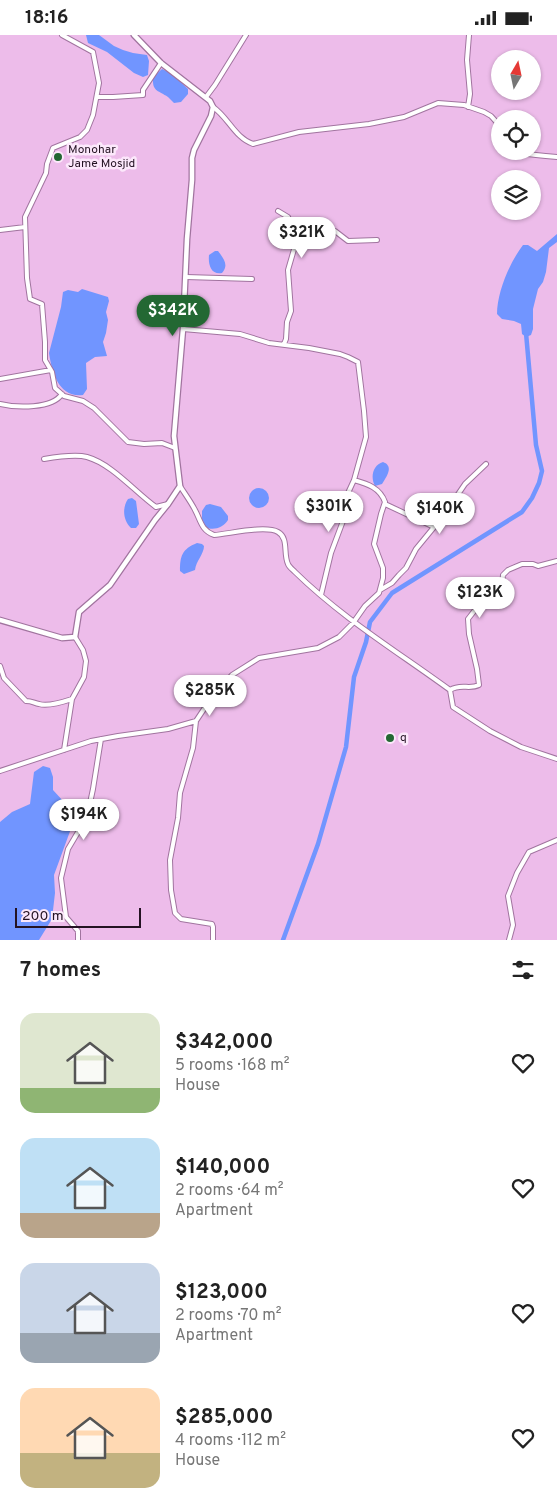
<!DOCTYPE html>
<meta charset="utf-8">
<style>
:root{--surface:#fff;--page:#f6f6f6;--text:#222;--muted:#767676;--accent:#236833}
body{margin:0;font-family:Overpass,sans-serif;background:var(--page);color:var(--text);height:100vh;display:flex;flex-direction:column;font-size:19px;white-space:nowrap}
*{box-sizing:border-box;margin:0}
p{font-size:16px;color:var(--muted)}
.icon{flex:none;width:28px;height:28px;fill:none;stroke:currentColor;stroke-width:2;stroke-linecap:round;stroke-linejoin:round}
.map{position:relative;height:905px;overflow:hidden}
.side{display:flex;flex-direction:column;background:var(--surface);flex:1}
.side>*{flex:none}
.needle{width:32px;rotate:9deg}
.tools{position:absolute;left:491px;top:15px;display:grid;gap:10px}
.tools a{display:grid;place-items:center;width:50px;height:50px;border-radius:50%;background:var(--surface);box-shadow:0 1px 4px #0004;font-size:25px}
.scale{position:absolute;left:15px;bottom:12px;width:126px;box-sizing:border-box;padding-left:5px;border:2px solid #241323;border-top:0;font-size:14px;line-height:18px;white-space:nowrap;color:#241323;-webkit-text-stroke:4px #fce8fb;paint-order:stroke}
.price{position:absolute;translate:-50% -42px;padding:0 11px;border-radius:18px;background:#fff;color:#222;font-size:16px;line-height:32px;filter:drop-shadow(0 1px 2px #0008)}
.price::after{content:'';position:absolute;left:50%;top:30px;width:15px;height:11px;margin-left:-8px;background:inherit;clip-path:polygon(0 0,100% 0,50% 100%)}
.price.selected{background:var(--accent);color:#fff}
ul{padding:0;list-style:none}
li{display:flex;align-items:center;gap:15px;height:125px;padding:0 20px}
li span{display:grid;place-items:center;flex:none;width:140px;height:100px;border-radius:15px;color:#555}
li>.icon{margin-inline-start:auto}
span .icon{width:60px;height:60px;fill:#fffc;stroke-width:1}
li b{font-size:21px}
h2{display:flex;justify-content:space-between;align-items:center;height:60px;padding:0 20px;font-size:21px}
.status{display:flex;justify-content:space-between;align-items:center;height:35px;padding:0 25px;background:var(--surface);direction:ltr}
.status svg{height:14px;fill:currentColor}
.map>svg:first-child{display:block}
</style>
<div class="status"><b>18:16</b><svg viewBox="0 0 49 12"><path d="M0 12V9h3v3zM5 12V6h3v6zM10 12V3h3v9zM15 12V0h3v12zM26 1h20v11H26zM47 4h2v5h-2z"/></svg></div>
<div class="map">
<svg width="557" height="905" viewBox="0 0 557 905">
<rect width="100%" height="100%" fill="#edbcea"/>
<path fill="#7195ff" d="M86,0h13l15,11 9,4 10,3 14,2 2,6 -1,14 -5,2 -9,-4 -27,-21 -19,-9z
M162,34l9,4 17,16v5l-7,8 -7,1c-2,-2 -4,-4 -6,-6 -10,-7 -16,-5 -15,-20z
M557,199v8l-8,6 -3,24 -3,10 -5,7 -5,20v20l-2,6 -5,2 -4,-3 -1,-10 -7,-3 -12,-2 -5,-5c0,-22 13,-52 26,-69h5l9,6z
M215,216h3c6,8 11,14 4,22 -11,2 -14,-8 -13,-18z
M82,254l26,8 1,4 -3,11 2,8 -2,13 -3,9 4,14 -12,1 -9,6 1,26 -4,6c-24,3 -31,-22 -34,-42l12,-46 2,-15 5,-2 10,2z
M383,427c11,4 4,14 -1,22l-7,2c-5,-9 -2,-21 8,-24z
M249 463a10 10 0 1 1 20 0a10 10 0 1 1-20 0Z
M132,463l4,3 3,23 -3,4h-5c-8,-8 -9,-20 -3,-29z
M210,469l11,3 7,9v4c-5,8 -15,11 -23,7l-3,-6v-10l4,-6z
M197,508l5,1 2,2c0,8 -8,15 -9,24l-11,4 -4,-3c0,-15 2,-22 17,-28z
M43,731l7,2 3,9v13l23,25 -22,60 1,18 -3,26 -13,21h-39v-118l12,-10 18,-8 4,-32z"/>
<g fill="none" stroke-linecap="round" stroke-linejoin="round">
<path stroke="#7195ff" stroke-width="4.5" d="M283,905l35,-96 28,-97 8,-70 12,-35 4,-20 22,-29 130,-81 10,-14 7,-15 3,-12 -6,-26 -10,-112"/>
<g stroke="#a1749f" stroke-width="6">
<path id="minor" d="M62,0l31,17 6,31 -6,32 -6,15 -7,7 -27,11 -6,16 -1,9 -21,44 2,61 3,21 12,5 3,38v18l7,12 3,16 9,8 19,5 11,7 34,34 16,2 18,-1 13,5
M97,62h16l30,-2v-5l18,-27
M206,62l9,-12 31,-50
M213,72c15,10 22,31 40,37l46,-12 70,-8 35,-7 34,-14 26,2 20,7 7,4 9,10
M468,72l2,-13 -3,-34 2,-25
M519,116l2,2c12,2 24,3 36,4
M278,176l10,6 9,22
M0,195l25,-3
M186,242l66,2
M284,309l2,-5 1,-17 4,-11 -3,-41 9,-31 14,-6 18,-4 6,2 13,10 29,-1
M0,344l51,-9
M0,369c17,4 52,5 62,-10
M44,424c12,-2 31,-5 43,-2 25,7 48,35 69,50l12,-3
M180,451c5,8 11,16 15,24 6,11 6,20 19,25 15,-1 51,-10 64,-3 11,6 5,22 10,32 1,3 4,5 7,8 47,46 103,80 155,118l3,17 37,24 31,16 36,12
M385,469l49,23
M380,555l12,-7 7,-8 7,-7 10,-19 28,-34 21,-31 21,-20
M321,560l10,-42 12,-32 2,-14 3,-14 6,-13
M0,631l4,12 22,23c6,0 8,2 13,3 9,3 24,-2 33,-5
M450,655c11,-7 19,0 29,-5l-2,-16 -8,-35 -1,-15 7,-9 17,-13 6,-6 4,-6 1,-10 5,-5 14,-6h11l5,2 19,-5
M196,686l-3,27 -13,45 -2,25 -8,42 1,30 4,23 6,6 31,5 1,3v13
M64,715l8,-51 12,-22 2,-16 -3,-11 -8,-13
M0,736l91,-30 27,-5 50,-7 28,-8 14,-21 22,-25 27,-17 59,-10 21,-11 14,-14 12,-17 14,-13 4,-15v-10l-9,-24 7,-30 4,-12c-5,-14 -17,-18 -31,-22l12,-43 -2,-26 -6,-49 -10,-5 -8,-3 -31,-6 -40,-5 -29,-9 -57,-5
M78,905v-9l-12,-14 -5,-39 7,-29 19,-32 6,-28 8,-50
M509,905l4,-15 -5,-29 9,-23 12,-21 28,-12"/>
</g>
<g stroke="#a1749f" stroke-width="7">
<path id="tertiary" d="M0,585l62,18 13,-1 4,-25 31,-27 45,-65 13,-16 12,-18 -6,-50 9,-107 4,-90 5,-59v-22l2,-8 17,-34 2,-9 -3,-6 -49,-38 -27,-28"/>
</g>
<use href="#minor" stroke="#fff" stroke-width="4"/>
<use href="#tertiary" stroke="#fff" stroke-width="4.5"/>
</g>
<g fill="#236833" stroke="#fce8fb" stroke-width="2">
<circle cx="58" cy="122" r="5"/>
<circle cx="390" cy="703" r="5"/>
</g>
<g text-anchor="middle" dominant-baseline="central" stroke-width="5" stroke-linejoin="round" paint-order="stroke">
<g font-size="12" fill="#241323" stroke="#fce8fb" text-anchor="start">
<text x="68" y="115">Monohar<tspan x="68" dy="14">Jame Mosjid</tspan></text>
<text x="400" y="703">q</text>
</g>
</g>
</svg>
<div class="tools">
<a><svg class="needle" viewBox="-14 -14 28 28"><path d="M0-13l5 13h-10z" fill="#e53935"/><path d="M0 13l5-13h-10z" fill="#767676"/></svg></a>
<a><svg class="icon" aria-label="locate" viewBox="0 0 24 24"><circle cx="12" cy="12" r="6"/><path d="M12 2v4M12 18v4M2 12h4M18 12h4"/></svg></a>
<a><svg class="icon" aria-label="layers" viewBox="0 0 24 24"><path d="M12 4l9 5-9 5-9-5zM3 14l9 5 9-5"/></svg></a>
</div>
<div class="scale">200 m</div>
<b class="price" style="left:302px;top:224px">$321K</b>
<b class="price selected" style="left:173px;top:302px">$342K</b>
<b class="price" style="left:329px;top:498px">$301K</b>
<b class="price" style="left:440px;top:500px">$140K</b>
<b class="price" style="left:480px;top:584px">$123K</b>
<b class="price" style="left:210px;top:682px">$285K</b>
<b class="price" style="left:84px;top:806px">$194K</b>
</div>
<section class="side">
<h2>7 homes<svg class="icon" aria-label="filters" viewBox="0 0 24 24"><path d="M4 7h16M4 17h16"/><circle cx="9" cy="7" r="2"/><circle cx="15" cy="17" r="2"/></svg></h2>
<ul>
<li><span style="background:linear-gradient(#dfe7d0 75%,#8fb573 0)"><svg class="icon" aria-label="home" viewBox="0 0 24 24"><path d="M3 11l9-7 9 7M6 9v11h12V9"/></svg></span><div><b>$342,000</b><p>5 rooms · 168 m²</p><p>House</p></div><svg class="icon" aria-label="heart" viewBox="0 0 24 24"><path d="M12 20l-8-8c-3-5 5-10 8-4 3-6 11-1 8 4z"/></svg></li>
<li><span style="background:linear-gradient(#bfe0f5 75%,#b9a48a 0)"><svg class="icon" aria-label="home" viewBox="0 0 24 24"><path d="M3 11l9-7 9 7M6 9v11h12V9"/></svg></span><div><b>$140,000</b><p>2 rooms · 64 m²</p><p>Apartment</p></div><svg class="icon" aria-label="heart" viewBox="0 0 24 24"><path d="M12 20l-8-8c-3-5 5-10 8-4 3-6 11-1 8 4z"/></svg></li>
<li><span style="background:linear-gradient(#c9d6e8 70%,#9aa5b1 0)"><svg class="icon" aria-label="home" viewBox="0 0 24 24"><path d="M3 11l9-7 9 7M6 9v11h12V9"/></svg></span><div><b>$123,000</b><p>2 rooms · 70 m²</p><p>Apartment</p></div><svg class="icon" aria-label="heart" viewBox="0 0 24 24"><path d="M12 20l-8-8c-3-5 5-10 8-4 3-6 11-1 8 4z"/></svg></li>
<li><span style="background:linear-gradient(#ffd9b3 65%,#c2b280 0)"><svg class="icon" aria-label="home" viewBox="0 0 24 24"><path d="M3 11l9-7 9 7M6 9v11h12V9"/></svg></span><div><b>$285,000</b><p>4 rooms · 112 m²</p><p>House</p></div><svg class="icon" aria-label="heart" viewBox="0 0 24 24"><path d="M12 20l-8-8c-3-5 5-10 8-4 3-6 11-1 8 4z"/></svg></li>
</ul>
</section>
